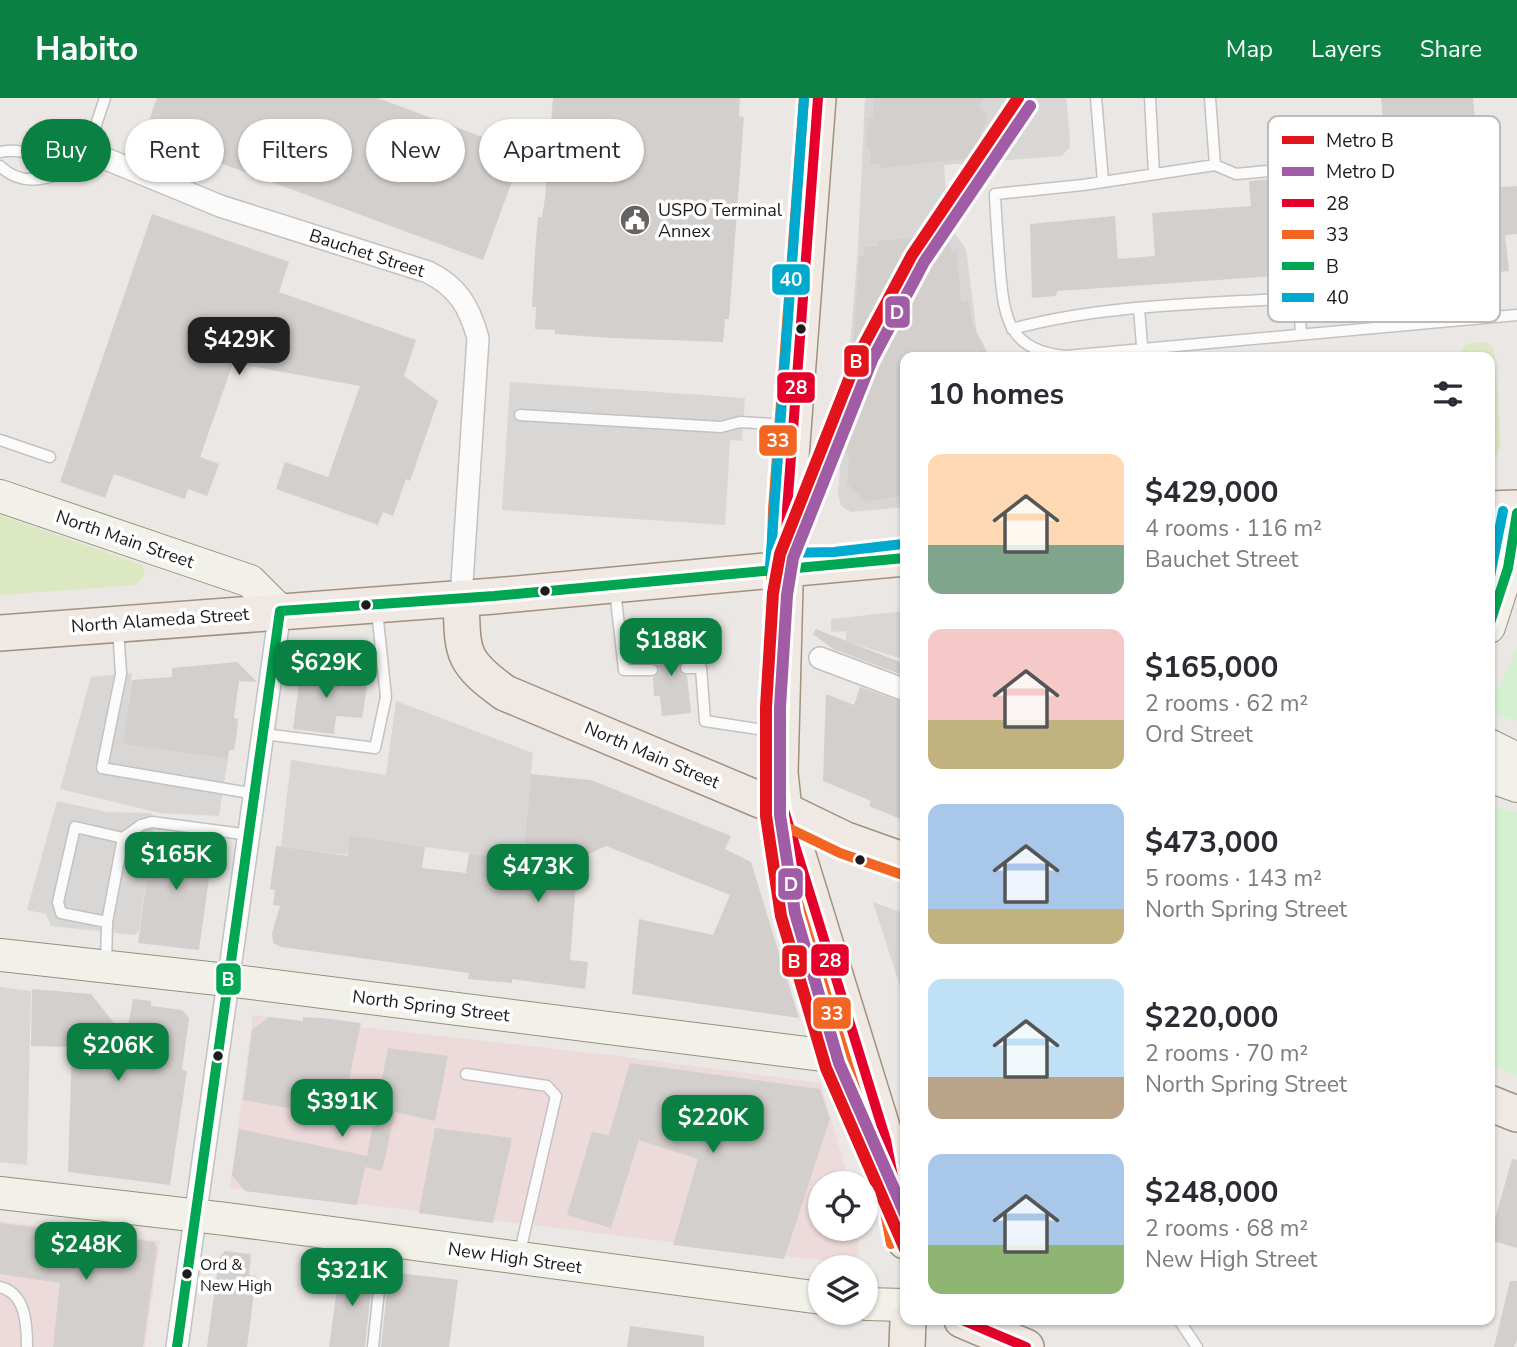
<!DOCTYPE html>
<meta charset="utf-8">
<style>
:root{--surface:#fff;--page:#f7f7f7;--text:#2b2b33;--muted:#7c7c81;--accent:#0b8043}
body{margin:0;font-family:"Nunito Sans",sans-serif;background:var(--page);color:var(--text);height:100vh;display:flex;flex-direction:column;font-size:26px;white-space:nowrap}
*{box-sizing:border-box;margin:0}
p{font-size:23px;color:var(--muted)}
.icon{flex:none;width:38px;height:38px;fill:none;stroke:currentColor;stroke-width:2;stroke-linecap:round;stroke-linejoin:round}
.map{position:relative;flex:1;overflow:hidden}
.details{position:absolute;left:900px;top:254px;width:595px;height:973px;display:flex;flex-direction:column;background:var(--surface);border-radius:14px;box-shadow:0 2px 5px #0004}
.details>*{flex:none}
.banner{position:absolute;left:21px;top:21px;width:665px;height:63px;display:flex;gap:14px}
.buttons{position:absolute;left:808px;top:1073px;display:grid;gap:14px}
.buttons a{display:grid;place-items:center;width:70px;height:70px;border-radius:50%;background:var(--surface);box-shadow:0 2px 5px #0004;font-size:35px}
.price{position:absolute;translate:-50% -60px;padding:0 16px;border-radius:14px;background:var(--accent);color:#fff;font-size:23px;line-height:46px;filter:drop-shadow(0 2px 4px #0008)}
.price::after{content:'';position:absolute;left:50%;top:42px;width:21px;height:16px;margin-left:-10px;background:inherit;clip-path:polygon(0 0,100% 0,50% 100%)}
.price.on{background:#222;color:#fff}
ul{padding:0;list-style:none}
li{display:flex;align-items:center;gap:21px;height:175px;padding:0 28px}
li span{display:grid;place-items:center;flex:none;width:196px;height:140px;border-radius:14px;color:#555}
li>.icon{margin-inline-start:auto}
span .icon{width:84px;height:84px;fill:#fffc;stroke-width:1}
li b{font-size:30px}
h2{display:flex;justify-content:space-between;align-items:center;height:84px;padding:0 28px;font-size:30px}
.pill{padding:0 24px;border-radius:32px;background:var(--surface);box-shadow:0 2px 5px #0004;font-size:24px;line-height:63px}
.pill.on{background:var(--accent);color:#fff}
header{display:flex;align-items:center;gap:42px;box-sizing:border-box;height:98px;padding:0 35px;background:var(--accent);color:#fff}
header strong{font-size:33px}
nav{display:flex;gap:38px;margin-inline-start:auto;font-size:24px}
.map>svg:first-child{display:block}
</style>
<header>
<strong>Habito</strong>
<nav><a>Map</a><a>Layers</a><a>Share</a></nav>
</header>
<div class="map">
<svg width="1517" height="1249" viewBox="0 0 1517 1249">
<rect width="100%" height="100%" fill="#eae7e4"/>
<path fill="#d9d7d6" d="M865,0h201l4,40 -1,10 -7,8 -118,9 4,59 18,25 11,87 -72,21v150l-54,5 -10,-6 -3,-12 20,-246z"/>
<path fill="#eddadb" d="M253,917l365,41 202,27 30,100h-29v45l35,1 4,24 -16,10 -614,-75z
M0,1123l160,20 -15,106h-145z"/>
<path fill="#d8d7d6" d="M510,284l235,16 -3,43 -12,-1 -5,85 -223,-15z
M905,513v49l-59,-19v-10l-15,1v-13z
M132,575l-8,71 104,15 -9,57 -59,-3 -100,-24 31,-112z
M396,603l137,52 -10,107 -172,-23 -3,18 -67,-8 10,-87 95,15z
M57,703l50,11 45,1 1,21 -14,97 -4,4 -84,-9 -5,-12 -19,-4z
M873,804l32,12v88z
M0,889l31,4 -4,174 -27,-3z"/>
<path fill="#dce8c2" d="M1486,244l8,6 7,98 -8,19h-4v-108h-30l7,-13z
M0,417l142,50 3,9 -9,11 -136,10z"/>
<path fill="#d3f1cf" d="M1517,551v72l-18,-5 -7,-14z
M1489,707l28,8v262l-28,-11z"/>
<path fill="#d3cfcd" d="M157,0h221l145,54 -40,108 -339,-125z
M553,0h187l-1,18 5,1 -15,202h-4l-2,23 -112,-4 -56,-4v-4l-20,-1 1,-22h-4l3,-56 3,-34h4l3,-19z
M874,0h111l-6,9 9,9 -17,42 -91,10v-4l-10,1 1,-16h-5l2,-31h5z
M1381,0h92l3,34 20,-2 5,57 16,-1v48l-12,1 4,36 -43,4 1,8 -46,4 -1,-8 -14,1 -2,-13 -346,24 -3,5 -23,2 -2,-74 85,-8 3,43 37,-3 -3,-43 99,-7 -2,-25 106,-10 6,-5 26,-2z
M152,116l137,48 -10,30 137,48 -12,36 34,25 -28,80 -4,-2 -13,37 -10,-4 -5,13 -102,-36 9,-27 43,15 32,-91 -127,-23 -33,94 19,7 -12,32 -19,-7 -3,10 -71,-25 -9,24 -45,-16z
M947,136l4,17h6l4,51 8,-1 4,25 17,31h-85v139l-40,5 -18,-17 2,-31h-3l13,-197h5v-9l14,-1v-5z
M816,531l89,35v12l-72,-27 -20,-15z
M684,543l2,19 -8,9 9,7 4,37 -29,3 -2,-20h-6l-1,-18 7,-9 -9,-7 -1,-18z
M237,564l20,20 -18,-1 -5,37 4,1 -1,14 -3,17h-5l-1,9 -105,-15 9,-64 40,-3v-9z
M310,565l57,24 -5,31 -26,-2 -2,18 -41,-5 8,-61z
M860,589l45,16v118l-36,-15 2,-5 -48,-20 3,-87 28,11z
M531,676l60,6 140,56 -6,13 26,13 48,156 -167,-24 7,-75 74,16 17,-40 -124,-49 -28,13 -8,101 18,2 -3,27 -73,-10v4l-44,-4 1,-6 -188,-26 -8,-4 -1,-10 8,-27 -7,-1 2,-15 -5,-1 6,-43 72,10 2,-20 75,11 -3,21 44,5 3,-20 54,7z
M153,736l61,8 -15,108 -61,-7z
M32,891l59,5 35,44 7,-39 18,2v5l31,4 7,8 -7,52 5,1 -17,114 -102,-13 4,-125 -41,-1z
M269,919l34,4v-4l19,1 39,5 -20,94 -98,-17 9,-70z
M388,950l60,8 -13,65 -40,-9 -13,59 -17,-4 -8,38 -112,-14 -13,-16 7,-46 128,27z
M630,965l190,26 10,30 -46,140 -111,-14 25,-86 -59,-19 -28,88 -44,-13 25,-83 17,3z
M435,1030l77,10 -19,85 -74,-10z
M1512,1061l5,1v88l-28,-8z
M0,1125l154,19 3,6 -14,99h-90l7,-64 -60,-9z
M225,1153l26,3 -2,21 7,1 -9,71h-40l12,-89z
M340,1168l33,4 -8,77h-36z
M389,1174l69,8 -9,67h-68z
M1510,1183h7v59l-3,7h-20z
M630,1228l74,10v11h-77z"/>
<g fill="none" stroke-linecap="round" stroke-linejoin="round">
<g stroke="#c3c2c0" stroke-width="13">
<path id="lane" d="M1096,0l7,83
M1150,0l4,76
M1210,0l5,67
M0,54c24,-5 43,7 62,21
M1354,65l-118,11 -21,-9 -132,20 -88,9c1,25 3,50 5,76 4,49 9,81 66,86l451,-41
M0,68c29,29 68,4 99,-10l-4,-28 10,-30
M1139,211l4,48
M1012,231c92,-25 192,-25 287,-31l2,36
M520,317l201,12 19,-5 48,3
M0,342l50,17
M615,492l9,80h28
M118,530l3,46 -19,94 154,26
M686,570h15l4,53 72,11
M264,636l111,14 11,-51 -9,-86
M123,740l-16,84 -46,-9 -3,-11 17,-75 48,11 18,-13 11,-3 98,13
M106,866l1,-42
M466,976l81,12 9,10 -37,160
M0,1189c26,6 27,38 27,60
M1179,1222l18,27
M373,1249l11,-105"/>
</g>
<g stroke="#c3c2c0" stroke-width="24">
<path id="street" d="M99,58l121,50 208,66c30,15 41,34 50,66l-17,260
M820,560l85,32
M177,1249l103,-736"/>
</g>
<g stroke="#94927c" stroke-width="34">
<path id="secondary" d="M0,398l250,85 30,30
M1489,529l19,-59 9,-55
M1489,647l28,14
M1489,678l28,10
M0,857l227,25 635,80
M0,1095l226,26 595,79
M866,1206l39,1"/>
</g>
<g stroke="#a09181" stroke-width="38">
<path id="primary" d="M818,0l-31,412 -7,263 4,37 102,330 19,101
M1489,411l28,-1
M461,500c2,54 -2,62 44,95l279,117 62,30 59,21
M0,535l494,-37 411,-38
M1489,1005l28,11
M962,1222l64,27
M907,1249l1,-27"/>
</g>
<use href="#lane" stroke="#fcfbfb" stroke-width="10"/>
<use href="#street" stroke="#fcfbfb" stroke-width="21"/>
<use href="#secondary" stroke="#f2f1e9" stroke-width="32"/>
<use href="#primary" stroke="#f0e9e3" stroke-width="35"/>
<g stroke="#fff" stroke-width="16">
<path id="bus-1" d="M818,0l-31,412 -7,263 4,37 102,330 19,100
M962,1222l64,27"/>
</g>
<g stroke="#fff" stroke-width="16">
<path id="bus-2" d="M804,0l-31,411 -7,266 5,39 101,329 19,101
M778,725l62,30 60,21"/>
</g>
<g stroke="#fff" stroke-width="16">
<path id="bus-3" d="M280,513l214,-15 411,-38
M1489,528l19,-58 9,-55
M177,1249l103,-736"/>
</g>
<g stroke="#fff" stroke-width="16">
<path id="bus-4" d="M784,455l50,-1 69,-8
M770,468l34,-468
M1489,483l14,-70"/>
</g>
<use href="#bus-1" stroke="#e4002b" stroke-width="10"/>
<use href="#bus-2" stroke="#f26522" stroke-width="10"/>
<use href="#bus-3" stroke="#00a651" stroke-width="10"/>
<use href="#bus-4" stroke="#00a9ce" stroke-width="10"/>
<g stroke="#fff" stroke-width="18">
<path id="metro-1" d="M905,1151l-79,-181 -45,-152 -15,-100v-109l7,-114 7,-39 79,-200 53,-99 106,-157"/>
</g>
<g stroke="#fff" stroke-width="18">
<path id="metro-2" d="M905,1116l-66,-151 -44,-150 -15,-98v-108l7,-112 6,-37 79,-198 52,-98 106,-156"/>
</g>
<use href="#metro-1" stroke="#e3131b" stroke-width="12"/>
<use href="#metro-2" stroke="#a05da5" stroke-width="12"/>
</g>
<defs>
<g id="civic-disc" transform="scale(1.575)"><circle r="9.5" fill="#646362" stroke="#fff"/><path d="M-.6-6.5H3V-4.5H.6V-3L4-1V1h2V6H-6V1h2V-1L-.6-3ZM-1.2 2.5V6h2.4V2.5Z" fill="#fff"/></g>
</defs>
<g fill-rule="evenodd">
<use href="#civic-disc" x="635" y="122"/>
</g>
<g fill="#1c1c1c" stroke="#fff" stroke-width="2.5">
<circle cx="801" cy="231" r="6"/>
<circle cx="545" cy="493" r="6"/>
<circle cx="366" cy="507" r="6"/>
<circle cx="860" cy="762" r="6"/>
<circle cx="218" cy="958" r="6"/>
<circle cx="187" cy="1176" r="6"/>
</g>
<g text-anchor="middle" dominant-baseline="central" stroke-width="7" stroke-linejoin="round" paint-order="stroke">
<g font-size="16" fill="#1c1c1c" stroke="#fff" text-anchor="start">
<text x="200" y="1167">Ord &amp;<tspan x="200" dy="21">New High</tspan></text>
</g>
<g font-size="18" fill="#1c1c1c" stroke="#fff" text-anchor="start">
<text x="658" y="112">USPO Terminal<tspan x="658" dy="21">Annex</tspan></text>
</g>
<g font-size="18" fill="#1c1c1c" stroke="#fff">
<text transform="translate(367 155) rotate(18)">Bauchet Street</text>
<text transform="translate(125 441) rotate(19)">North Main Street</text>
<text transform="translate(160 522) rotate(-4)">North Alameda Street</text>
<text transform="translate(652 657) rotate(23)">North Main Street</text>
<text transform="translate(431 908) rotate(7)">North Spring Street</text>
<text transform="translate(515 1160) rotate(8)">New High Street</text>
</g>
</g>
<rect x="1268" y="18" width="232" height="206" rx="10" fill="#fff" stroke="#bbb" stroke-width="2"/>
<rect x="1282" y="38" width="32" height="8" fill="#e3131b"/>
<rect x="1282" y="69" width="32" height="9" fill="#a05da5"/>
<rect x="1282" y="101" width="32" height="8" fill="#e4002b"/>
<rect x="1282" y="132" width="32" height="9" fill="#f26522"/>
<rect x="1282" y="164" width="32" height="8" fill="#00a651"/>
<rect x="1282" y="195" width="32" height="9" fill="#00a9ce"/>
<g font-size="19" fill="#1c1c1c">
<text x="1326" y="49">Metro B</text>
<text x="1326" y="80">Metro D</text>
<text x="1326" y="112">28</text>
<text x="1326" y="143">33</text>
<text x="1326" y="175">B</text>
<text x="1326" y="206">40</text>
</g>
<g stroke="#fff" stroke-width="2.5">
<rect x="771" y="165" width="40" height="33" rx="7" fill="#00a9ce"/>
<rect x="884" y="197" width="27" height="34" rx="7" fill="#a05da5"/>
<rect x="843" y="246" width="27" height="34" rx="7" fill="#e3131b"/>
<rect x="776" y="273" width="40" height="33" rx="7" fill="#e4002b"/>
<rect x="758" y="326" width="40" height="33" rx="7" fill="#f26522"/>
<rect x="777" y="769" width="27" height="34" rx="7" fill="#a05da5"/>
<rect x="810" y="845" width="40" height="34" rx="7" fill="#e4002b"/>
<rect x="781" y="846" width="27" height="34" rx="7" fill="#e3131b"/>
<rect x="215" y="864" width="27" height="34" rx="7" fill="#00a651"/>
<rect x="812" y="898" width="40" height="34" rx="7" fill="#f26522"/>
</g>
<g font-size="19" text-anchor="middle" font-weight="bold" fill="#fff">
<text x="791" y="188">40</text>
<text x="897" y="221">D</text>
<text x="856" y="270">B</text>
<text x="796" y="296">28</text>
<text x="778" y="349">33</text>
<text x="791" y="793">D</text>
<text x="830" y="869">28</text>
<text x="794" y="870">B</text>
<text x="228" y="888">B</text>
<text x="832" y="922">33</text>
</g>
</svg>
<div class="buttons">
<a><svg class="icon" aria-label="locate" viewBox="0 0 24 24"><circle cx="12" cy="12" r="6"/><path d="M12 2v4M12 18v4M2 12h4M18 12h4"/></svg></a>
<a><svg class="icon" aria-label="layers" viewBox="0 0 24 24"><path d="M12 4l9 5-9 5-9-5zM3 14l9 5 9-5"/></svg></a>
</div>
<b class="price on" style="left:239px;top:279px">$429K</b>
<b class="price" style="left:671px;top:580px">$188K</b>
<b class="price" style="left:326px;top:602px">$629K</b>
<b class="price" style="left:176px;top:794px">$165K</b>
<b class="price" style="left:538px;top:806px">$473K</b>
<b class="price" style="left:118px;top:985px">$206K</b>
<b class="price" style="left:342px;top:1041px">$391K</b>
<b class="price" style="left:713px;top:1057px">$220K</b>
<b class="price" style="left:86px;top:1184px">$248K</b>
<b class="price" style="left:352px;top:1210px">$321K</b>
<div class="banner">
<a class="pill on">Buy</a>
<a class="pill">Rent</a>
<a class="pill">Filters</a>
<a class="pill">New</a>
<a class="pill">Apartment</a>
</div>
<section class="details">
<h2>10 homes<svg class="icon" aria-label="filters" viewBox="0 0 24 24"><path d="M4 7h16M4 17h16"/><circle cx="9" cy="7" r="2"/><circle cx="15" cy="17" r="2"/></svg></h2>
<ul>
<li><span style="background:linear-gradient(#ffd9b3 65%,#7fa58c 0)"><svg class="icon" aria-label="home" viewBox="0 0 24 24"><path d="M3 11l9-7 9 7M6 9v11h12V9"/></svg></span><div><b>$429,000</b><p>4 rooms · 116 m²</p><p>Bauchet Street</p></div></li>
<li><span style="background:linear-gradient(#f6c9c9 65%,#c2b280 0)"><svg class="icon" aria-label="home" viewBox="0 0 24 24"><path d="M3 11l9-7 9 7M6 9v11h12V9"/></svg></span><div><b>$165,000</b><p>2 rooms · 62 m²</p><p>Ord Street</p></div></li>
<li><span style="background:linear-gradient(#a9c7e8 75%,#c2b280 0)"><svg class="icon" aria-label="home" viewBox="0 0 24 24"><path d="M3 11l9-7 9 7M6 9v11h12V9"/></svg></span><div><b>$473,000</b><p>5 rooms · 143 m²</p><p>North Spring Street</p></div></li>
<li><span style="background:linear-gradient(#bfe0f5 70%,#b9a48a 0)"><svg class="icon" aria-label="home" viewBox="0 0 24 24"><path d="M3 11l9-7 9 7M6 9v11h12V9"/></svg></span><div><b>$220,000</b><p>2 rooms · 70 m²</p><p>North Spring Street</p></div></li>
<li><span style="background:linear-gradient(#a9c7e8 65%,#8fb573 0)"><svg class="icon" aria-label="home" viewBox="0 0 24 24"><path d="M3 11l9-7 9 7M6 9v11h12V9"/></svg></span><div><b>$248,000</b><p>2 rooms · 68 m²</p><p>New High Street</p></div></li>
</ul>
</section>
</div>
